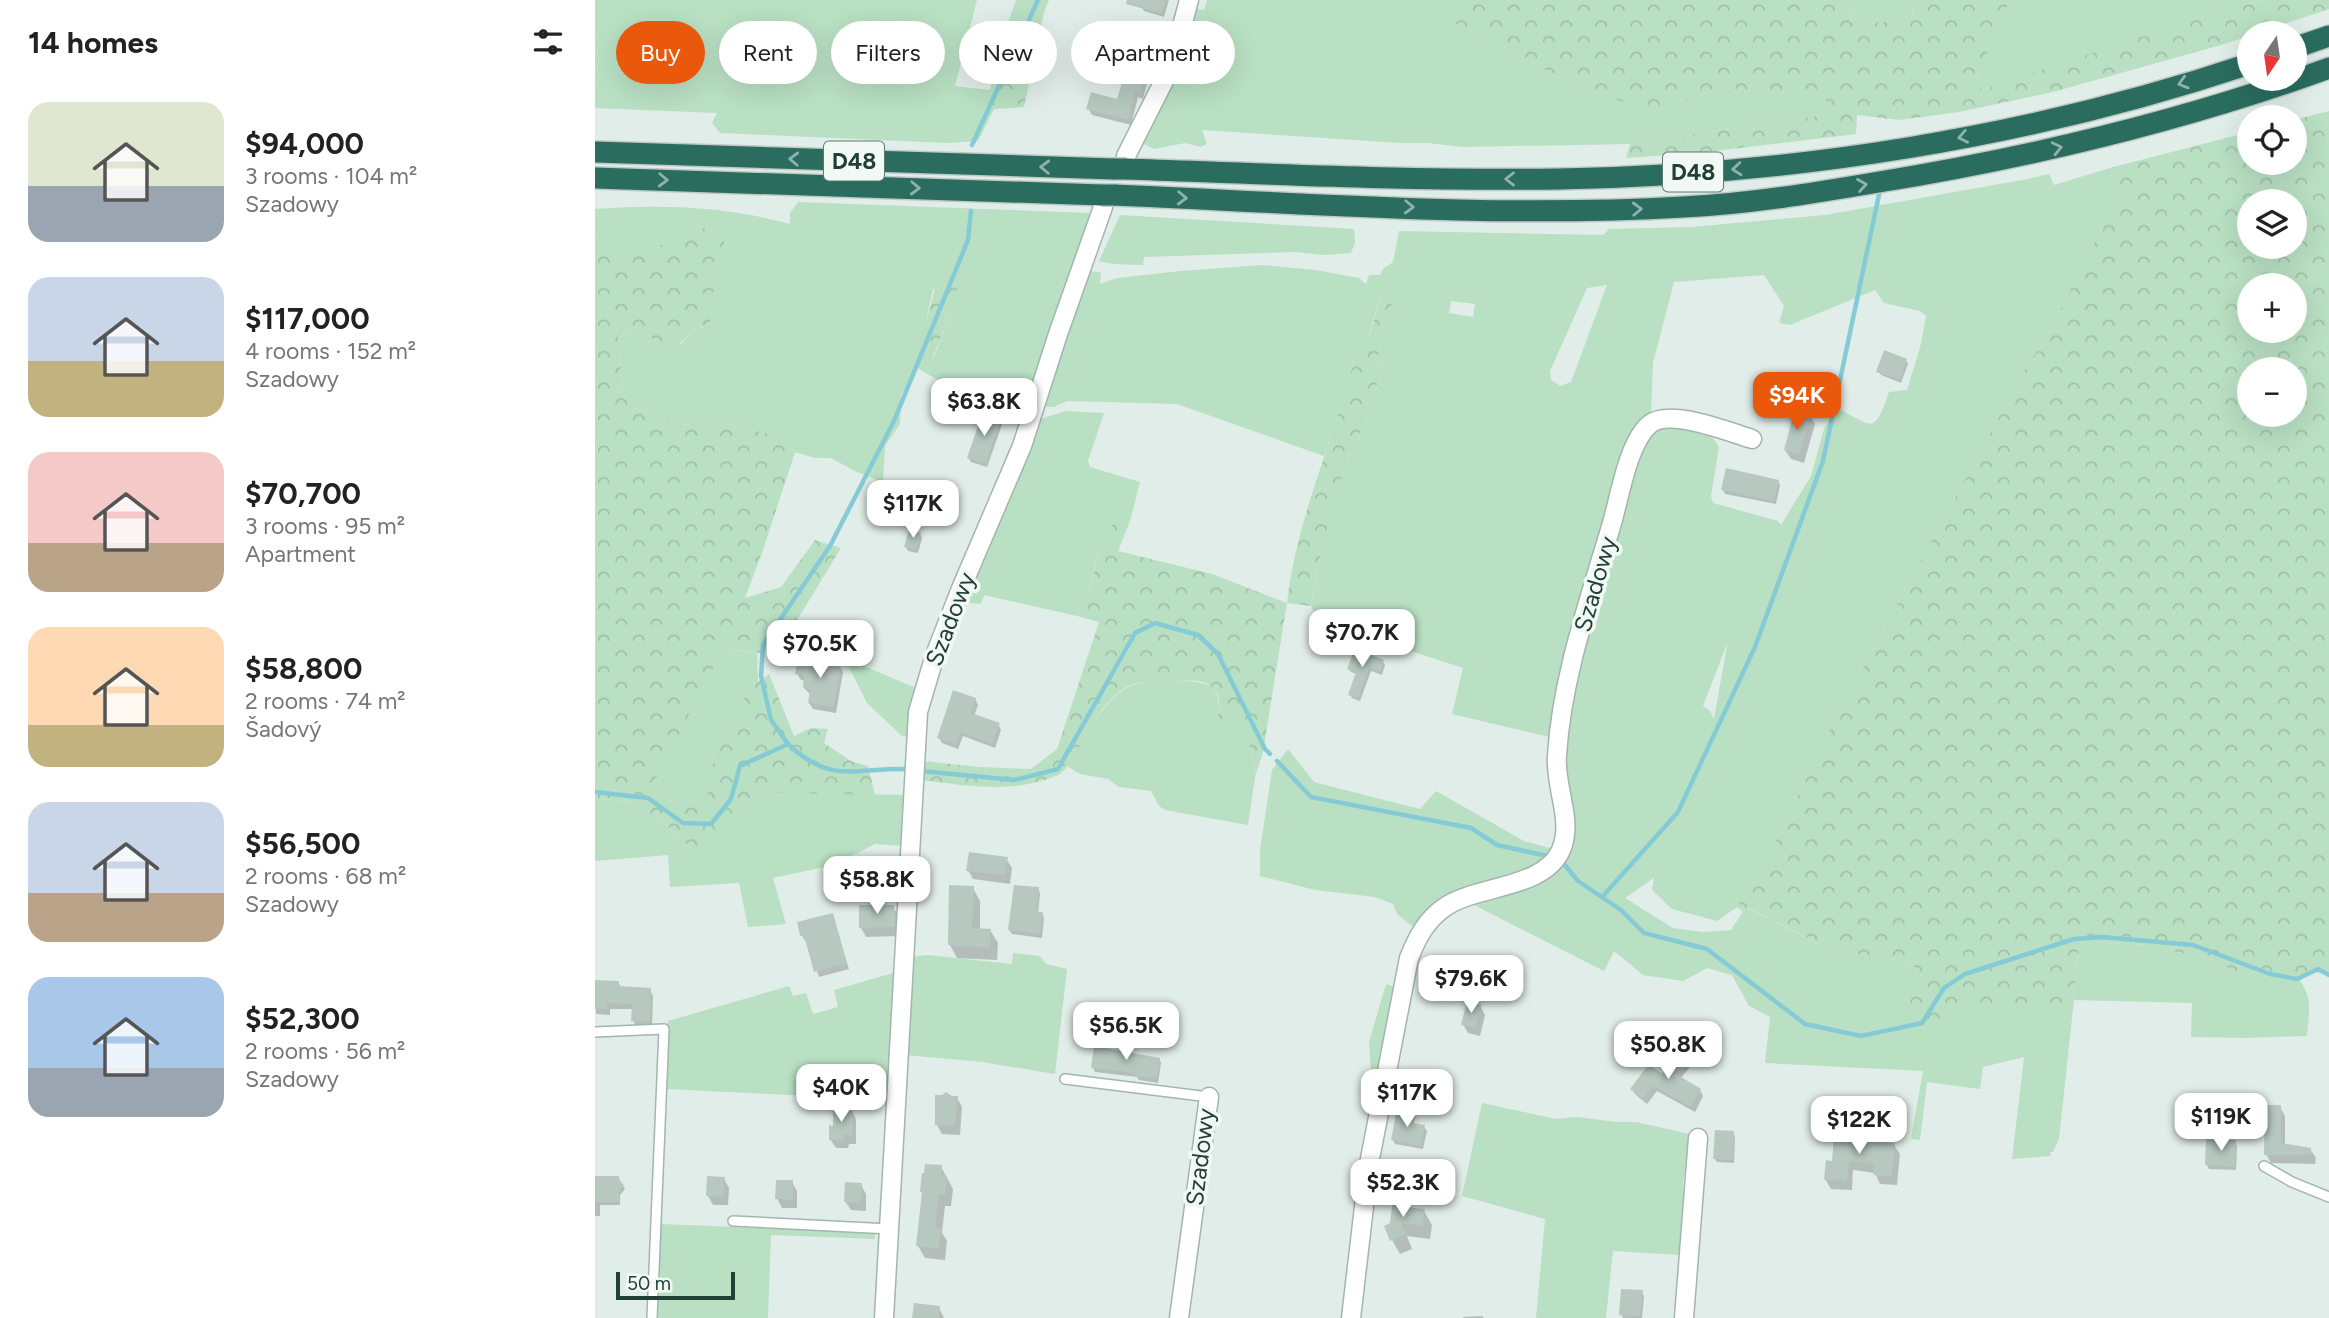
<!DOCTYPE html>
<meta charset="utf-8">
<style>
:root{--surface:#fff;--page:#f6f6f6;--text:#222;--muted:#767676;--accent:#ea580c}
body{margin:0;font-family:Figtree,sans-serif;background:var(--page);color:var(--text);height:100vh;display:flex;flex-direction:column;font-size:26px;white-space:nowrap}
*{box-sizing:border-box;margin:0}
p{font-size:23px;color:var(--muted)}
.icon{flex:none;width:38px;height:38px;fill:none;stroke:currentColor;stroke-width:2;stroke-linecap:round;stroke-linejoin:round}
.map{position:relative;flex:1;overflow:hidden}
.side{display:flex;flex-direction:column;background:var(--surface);width:595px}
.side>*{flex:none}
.banner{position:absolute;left:21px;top:21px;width:665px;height:63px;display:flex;gap:14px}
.needle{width:46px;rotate:193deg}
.tools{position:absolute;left:1642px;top:21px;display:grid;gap:14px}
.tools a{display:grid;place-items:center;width:70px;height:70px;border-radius:50%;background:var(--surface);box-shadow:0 7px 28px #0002;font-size:35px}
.scale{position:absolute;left:21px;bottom:18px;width:119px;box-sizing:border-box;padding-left:7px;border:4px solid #203f36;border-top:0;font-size:19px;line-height:24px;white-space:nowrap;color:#203f36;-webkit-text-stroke:5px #f2f9f5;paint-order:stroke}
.price{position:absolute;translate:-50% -60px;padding:0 16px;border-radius:14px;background:#fff;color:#222;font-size:23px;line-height:46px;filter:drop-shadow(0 2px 4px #0008)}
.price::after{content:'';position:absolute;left:50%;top:42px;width:21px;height:16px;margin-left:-10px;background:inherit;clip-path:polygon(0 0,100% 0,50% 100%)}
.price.current{background:var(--accent);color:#fff}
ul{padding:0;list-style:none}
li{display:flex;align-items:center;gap:21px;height:175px;padding:0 28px}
li span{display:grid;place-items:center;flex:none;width:196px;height:140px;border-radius:21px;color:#555}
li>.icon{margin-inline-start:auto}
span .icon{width:84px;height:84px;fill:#fffc;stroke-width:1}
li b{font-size:30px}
h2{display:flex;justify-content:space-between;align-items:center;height:84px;padding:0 28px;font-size:30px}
.chip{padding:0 24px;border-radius:32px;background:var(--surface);box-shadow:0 7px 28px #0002;font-size:24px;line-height:63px}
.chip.current{background:var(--accent);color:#fff}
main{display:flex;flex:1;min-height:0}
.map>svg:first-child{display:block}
</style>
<main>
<section class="side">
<h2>14 homes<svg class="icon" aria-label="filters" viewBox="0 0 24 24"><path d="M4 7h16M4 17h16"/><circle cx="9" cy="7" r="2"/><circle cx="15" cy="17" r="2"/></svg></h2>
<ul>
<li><span style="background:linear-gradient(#dfe7d0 60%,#9aa5b1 0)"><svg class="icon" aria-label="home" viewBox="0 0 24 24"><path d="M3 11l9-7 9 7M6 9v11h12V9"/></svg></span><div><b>$94,000</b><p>3 rooms · 104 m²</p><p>Szadowy</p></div></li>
<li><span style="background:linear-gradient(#c9d6e8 60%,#c2b280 0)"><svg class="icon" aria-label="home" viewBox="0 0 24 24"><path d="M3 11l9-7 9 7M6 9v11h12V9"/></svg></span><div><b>$117,000</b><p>4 rooms · 152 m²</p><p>Szadowy</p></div></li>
<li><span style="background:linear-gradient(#f6c9c9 65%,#b9a48a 0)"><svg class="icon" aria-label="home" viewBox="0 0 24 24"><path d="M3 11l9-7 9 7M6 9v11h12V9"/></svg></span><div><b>$70,700</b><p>3 rooms · 95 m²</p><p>Apartment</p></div></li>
<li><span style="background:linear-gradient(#ffd9b3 70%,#c2b280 0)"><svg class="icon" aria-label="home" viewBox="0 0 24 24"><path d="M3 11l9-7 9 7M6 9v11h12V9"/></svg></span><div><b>$58,800</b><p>2 rooms · 74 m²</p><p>Šadový</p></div></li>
<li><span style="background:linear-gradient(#c9d6e8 65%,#b9a48a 0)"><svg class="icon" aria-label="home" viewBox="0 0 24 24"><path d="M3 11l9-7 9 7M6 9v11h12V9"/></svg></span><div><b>$56,500</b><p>2 rooms · 68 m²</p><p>Szadowy</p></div></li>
<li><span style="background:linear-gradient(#a9c7e8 65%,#9aa5b1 0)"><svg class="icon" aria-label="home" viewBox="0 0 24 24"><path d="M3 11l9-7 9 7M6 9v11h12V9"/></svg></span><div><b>$52,300</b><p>2 rooms · 56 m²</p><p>Szadowy</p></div></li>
</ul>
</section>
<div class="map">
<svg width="1734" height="1318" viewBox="0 0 1734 1318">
<defs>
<pattern id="forest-crowns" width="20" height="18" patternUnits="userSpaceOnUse" patternTransform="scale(1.75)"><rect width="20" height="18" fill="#b9e0c3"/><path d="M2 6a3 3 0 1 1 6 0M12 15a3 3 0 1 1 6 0" fill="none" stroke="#9fc1a8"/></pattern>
</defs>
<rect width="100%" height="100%" fill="#e1ede8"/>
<path fill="#b9e0c3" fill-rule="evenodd" d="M0,0h382l-22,86 35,4 4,19 -16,32 -31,2 -227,-10 -8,-10 5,-10 -122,-5z
M421,0h33l-5,12 -7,36 -34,-11z
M612,0h245l-4,20 63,30 69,40 89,16 50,-17 107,9v17l-196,29 -167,3 -35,-4h-28l-198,-13 5,14 -6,3 -16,-4 -31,6 -12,-6 36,-77 12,-1v-8l-9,-6 11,-43 12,2z
M1248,0h68c2,10 4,21 -8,24l-13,-3 -21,3 -20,-13z
M1415,0h253l-44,11 -215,73 -19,5 -5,-1 -3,-9 2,-9z
M1515,168l9,24 -4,10 -66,130 -25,39 -188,346 -57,118 -33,59 -9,13 -20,14 -45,-12 -20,-19 2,-12 -29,20 48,30 30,4 28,-2 15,-23 85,43 78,12 8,8v9l-5,9 -13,18 41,15 22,-17 43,2 69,-6 3,-41 5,-21 23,5 45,2 15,5 41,7 28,14 63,5c17,24 12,32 10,60l-62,2 -54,-1 1,-34 -118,-3 -15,139 -6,13h-3l1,4 -39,3 12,-102 -41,10 -3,22 -53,-7 -7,58 -9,-1 12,-68 -158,-8 5,-46 -21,-11 -17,-31 -25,-7 -24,13 -40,-6 -29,-24 -10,20 -130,-66 -23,-8 -34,33 -20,-16 -4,-10 -18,-7 -60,-7 -55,-14v-26l12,-80 16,-21 26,33 106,27 16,-18 88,50 33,9 8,-106 10,-59 57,-208 15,-39 12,-9 7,-2h20l27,11 6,9 -8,49 2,7 65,18 3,4 30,-49 13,-47 12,-22c37,20 38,29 53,-15l18,-2 13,-42 6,-32 -6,-5 -36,-8 -9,-13 -85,35 -11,-2 5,-17 -20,-31 -90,7 -21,81 -2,54 -10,7 -87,314 -102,-24 11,-46 -145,-47 -7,-15 3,-17 13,-66 23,-70 4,-1 30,-87 -7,-6 13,-44 -7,-29 -17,59 -13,18 -2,16 -27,77 -147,-52 -110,-3 -13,6h-14l47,-136 14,1 -1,12 17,-6 63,-7 82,-6 54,5 43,8 7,6 3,-9h11l3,-6 10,-7 6,-31 204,4 6,-6 83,-2 133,-12 203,-36 21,-5 5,11zM1012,285l-36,97 -11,4 -9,-6 -1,-9 37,-83zM856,301l24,3 -2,13 -24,-4zM1132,644v1l-13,74 -4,-8 -7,-5z
M203,202l294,11 -18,46 1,6 -48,140 -91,-26 -18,-11 -17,27 -1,29 -15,22 -2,36 -28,-11 -24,-13h-16l-20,-6 -18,-16 -66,-16 -26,5 -50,-17 -12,-13 -5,-57 9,-6 13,-2 16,11 25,3 11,-12 12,-6 10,-43 -3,-15 13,-22 -3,-11 -30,-12 -23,20 -27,11 -26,5 -11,-19 -9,-3v-28c66,-5 131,-3 195,15v-11zM362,287l-6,26 -18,46 -6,-43 6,-27z
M525,215l234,14 1,14 -4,10 -27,2 -29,-3 -151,5 -1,8 -31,-1 -13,-3z
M470,411l39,2 -16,48 2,6 50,15 -10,39 -12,-6 -20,39 -12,48 -9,14 -93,-21 -3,9 -13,-1 -2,-10 72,-173z
M128,649l34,4 1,28 -10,7 -18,47 -15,19 -7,43 -29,10 -27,-20z
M247,660l22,6 52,22 -7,49 -7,-1 -35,-33 -18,-36 -8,-3z
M593,681c21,2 30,5 31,27l23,11 12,44 1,14 -7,48 -83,-15 -6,-4 -8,-15 -32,-4 -11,-8 -28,-5 -13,-8c15,-23 39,-73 66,-81 18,-5 37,-3 55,-4z
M161,792l151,3 -5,51 -27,-2 -41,21 -61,13 13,46 -38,3 -9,-44 -69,4 -2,-32 -73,6v-62l39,2 33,24 12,17 20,4z
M418,953l27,3 6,8 21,5 -12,105 -73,-12 -76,-7 6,-96 4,-3 12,-1 84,9z
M298,973l4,4 -6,118 -78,-4 -1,5 -147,-7 3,-68 121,-35 4,10 13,-3 7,21 25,-7 -4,-17z
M791,984l10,3 -17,85 -8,-2 -2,-28z
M887,1103l74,16 21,-2 40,5h19l54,12 -7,50 2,19 -1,28 -5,24 -66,-4 -7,67h-70l9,-99 -83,-23z
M66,1224l205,8 9,2v5l-104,-4 -3,83h-111z"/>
<path fill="url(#forest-crowns)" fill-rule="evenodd" d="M857,0h391l6,11 20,13 21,-3 13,3c12,-3 10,-14 8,-24h99l-33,76 3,12 5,1 234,-78 44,-11h66v9l-72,24h-8v3l-28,9 -168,47 -94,20 -60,8 -42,-5 -1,19 -158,19 -72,5 4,-14 195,-29 1,-16 -107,-10 -50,17 -23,2 -66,-18 -69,-40 -64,-30z
M408,37l34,11 -13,59 -30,2 -4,-19z
M1734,111v863l-13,-2 -19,4 -63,-5 -28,-14 -41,-7 -15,-5 -45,-2 -23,-5 -5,21 -3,41 -53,14 -16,-8c-17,14 -26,8 -43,-2l-22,17 -19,7 -22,-22 13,-18 5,-9v-9l-8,-8 -78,-12 -84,-43 -4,5 -6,-5 42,-72 57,-118 188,-346 25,-39 66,-130 4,-10 -9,-24 139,-36v31h45v-43zM1654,201h45v46h-45zM1699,285v46h-45v-46zM1699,369v46h-45v-46z
M96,223l30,12 3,5v6l-13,22 3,15 -4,39 -18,10 -17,16 -19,-7 -16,-11 -13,2 -9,5 5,58 12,13 50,17 26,-5 66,16 18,16 -32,98 -18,48 36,-11 34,-47 26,8 -53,87 -27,18 -38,-4 -71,138 27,20 28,-10 8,-43 15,-19 18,-47 21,-14 25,62 17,-8 17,1 -4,14 27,18 17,5 7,29 -119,-3 -57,55 -20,-5 -12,-17 -33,-24 -39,-2v-562l9,3 11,19c26,-5 55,-11 69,-35z
M343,277l20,10 -7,26 -19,46 -6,-1 -7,-10z
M795,283l4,5 -4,27 -13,44 7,6 -30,87 -4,1c-17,51 -31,101 -39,153l-24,-3 -24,149 -8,25 -1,-14 -12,-44 -7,-2 -10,7h-5l-3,-4c3,-13 5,-25 -7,-34 -10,-8 -29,-5 -42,-4 -12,0 -25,-1 -37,3 -26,10 -42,47 -56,69 -5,8 -9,17 -17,21 -43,19 -90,11 -136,5l1,-19 55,6 53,2 26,-20 42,-127 -22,-6 9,-14 15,-58 17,-29 12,6 -12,30 94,23 75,29c9,-82 45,-159 66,-238 2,-8 10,-14 13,-22 8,-18 11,-38 17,-57z"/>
<path fill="#0003" d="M549,0h25l-5,17 -20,-6 -2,-4z
M556,52l3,6 -11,41 -5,-2 -7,28 -39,-10 -4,-7 31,-7 8,-32 -5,-7z
M1311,360l2,4 -7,19 -20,-8 -3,-4z
M1215,415l5,9 -11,39 -13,-4 -6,-9z
M405,418l3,4 -16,45 -16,-5 -2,-4z
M1183,481l2,4 -4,19 -51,-10 -2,-4z
M325,534l2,4 -4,15 -10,-2 -2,-4z
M788,662l2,3 -3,10 -11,-4 -11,30 -8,-3 -2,-4 7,-20 -6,-2 -2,-3z
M244,666l4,6 -7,41 -23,-4 -4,-6 2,-8 -7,-7 1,-7 -4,-1 -4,-6z
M380,699l3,6 -4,11 24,8 3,6 -6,18 -32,-12 -5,13 -16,-6 -3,-5z
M411,859l6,9 -2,16 -37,-5 -5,-9z
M378,888l7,13v29h10l8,13 -1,17 -40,-2 -7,-13z
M443,889l2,4 -2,21h4l2,4 -2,20 -30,-4 -3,-4z
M298,907l6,9v20l-33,1 -5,-9z
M237,915l17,54 -30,8 -12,-37 -2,1 -3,-6z
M0,981l23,1 3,6 29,2 3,6 -1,31 -16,-1 -3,-6v-11h-23v6l-14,-1z
M885,1006l5,9 -5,21 -12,-3 -5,-9z
M1089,1047l6,20 -10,12 20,11 3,6 -8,16 -38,-21 -10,13 -11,-9 -4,-6 30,-13z
M564,1059l2,4 -3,20 -19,-3 -2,-3 -42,-5 -2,-4z
M362,1098l5,9 -2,28 -18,-1 -5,-9z
M1685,1107l5,9v29l25,4 6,9 -1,6 -44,-1 -5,-9z
M256,1110l5,9v25h-7l-1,4h-12l-6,-9z
M817,1113l3,4 -2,8 11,2 3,4 -4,18 -28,-5 -2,-4z
M1138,1133l2,4 -1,26 -17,-1 -2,-3z
M1270,1135l4,7 25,3 6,9 -3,31 -17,-1 -5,-11 -22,-3 -1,20 -21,-1 -6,-10 8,-16 18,-23z
M1640,1142l2,4 -1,24 -27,-1 -2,-4z
M346,1167l12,22 -2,17h-6l-3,27 5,8 -2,19 -20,-2 -7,-12 6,-51 -2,-4z
M23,1177l7,12 -5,6v10h-20v11h-5v-38z
M129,1179l5,9 -1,17h-15l-5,-9z
M197,1182l5,9v17h-15l-5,-10z
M266,1185l5,9v17l-15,-1 -6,-9z
M810,1202l3,7 16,2 8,14 -2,14 -23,-3 5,13 -12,5 -8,-14v-16z
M1046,1292l3,4 -2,22h-19l-2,-4z
M344,1308l5,10h-30z
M887,1316l2,2h-21v-1z"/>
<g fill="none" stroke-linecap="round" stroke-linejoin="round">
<path stroke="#85cbd6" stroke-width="4.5" d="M377,145l66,-145
M193,744l-17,-24 -10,-44 2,-31 67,-99 64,-125 74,-181 3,-29
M682,761l34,36 160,31 26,17 55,12
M326,771l94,9 43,-11 77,-136 20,-10 43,12 20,19 47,95 5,5
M0,792l53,6 35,25 28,1 20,-25 9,-33 48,-22c44,42 69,23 121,25
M965,859l18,22 43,29 23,23 63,16 98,75 56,12 61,-13 22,-35 21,-14 109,-35 28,-2 91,8 77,29 27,5 21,-10 11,6
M1007,897l76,-85 77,-165 68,-186 57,-271"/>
</g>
<path fill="#b6c8c0" d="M532,0h39l-4,14 -36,-10z
M530,44l27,6 -12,43 -5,-1 -7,28 -42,-11 5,-17 26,7 10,-34 -7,-3z
M1289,350l23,9 -7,21 -24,-8z
M1200,409l16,4 -12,42 -15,-5z
M388,411l18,6 -15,47 -19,-6z
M1131,468l53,12 -5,21 -53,-11z
M314,530l12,3 -5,17 -12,-3z
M760,648l29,12 -4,12 -11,-4 -11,30 -10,-3 8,-23 -9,-3z
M203,658l43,6 -7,43 -26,-4 2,-13 -7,-2 1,-12 -9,-2z
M358,690l23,8 -5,15 29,10 -8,21 -32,-12 -4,13 -19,-7z
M374,852l39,5 -3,18 -39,-4z
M354,885l25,1 -2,42 19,1 -1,19 -42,-3z
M419,885l25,2 -2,25h6l-3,22 -32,-4z
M264,905h35l1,22 -36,1z
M238,913l14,50 -33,9 -10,-37 -4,1 -3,-14z
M0,980l24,1v5l32,2 -1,34 -19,-1 1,-17 -25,-1v6h-12z
M872,1001l14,4 -6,23 -14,-3z
M1090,1044l3,16 -12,14 25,15 -10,18 -38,-21 -10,13 -13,-10 19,-25 13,10z
M499,1046l66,12 -3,21 -22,-3v-3l-44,-5z
M351,1092l6,4h6l-3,30 -20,-1v-30h7z
M1670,1105h16v38l30,5v7h-47z
M238,1108h19v27h-8v5h-15v-15l4,1z
M802,1108l17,4 -2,11 13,2 -4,21 -30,-6z
M1120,1130l19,1 -1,29 -20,-1z
M1255,1132l16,2v6l29,3 -3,33 -19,-1 1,-11 -25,-3 -2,20 -23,-1 2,-20 6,1 2,-25 15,2z
M1611,1139l30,1 -1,27 -30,-2z
M330,1164l17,1 -1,10 6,1 -2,19 -6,-1 -4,33 6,1 -2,21 -23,-3 6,-54h-2l2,-19h2z
M0,1176h24v4l5,5 -5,5v12h-24z
M112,1176l18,1 -1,20 -18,-1z
M181,1180h17v20l-18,-1z
M250,1182l17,1 -1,20 -17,-1z
M798,1199l13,2 -1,6 20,2 -3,17 -21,-3 5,11 -16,7 -6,-15 6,-3z
M1026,1289l22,1 -3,26 -21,-1z
M319,1303l26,3 -1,12h-27z"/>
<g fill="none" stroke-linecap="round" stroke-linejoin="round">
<g stroke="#a3b5af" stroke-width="12">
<path id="lane" d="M0,1032l69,-3 -12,289
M470,1079l144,18
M1669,1166l28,16 37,15
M138,1221l157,8"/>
</g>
<g stroke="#a3b5af" stroke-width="21">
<path id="street" d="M531,156l45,-89 18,-67
M289,1318l34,-606 17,-57 25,-64 62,-145 36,-112 45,-127
M584,1318l30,-221
M756,1318l18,-154 40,-206c8,-20 17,-38 36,-51 32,-22 99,-18 116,-57 13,-29 -7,-64 -4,-95 5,-79 33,-157 55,-232 8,-27 16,-81 38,-99 20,-16 79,8 102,15
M1089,1318l14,-180"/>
</g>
<g stroke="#c1c9c7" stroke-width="24">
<path id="highway" d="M1699,48l35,-12
M0,152l519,17
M531,169c144,5 289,12 433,10 233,-4 469,-41 690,-115
M0,178l507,17
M519,195c189,8 380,23 569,12 66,-3 131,-14 196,-25 153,-25 304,-61 450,-114"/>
</g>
<use href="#lane" stroke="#fff" stroke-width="9"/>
<use href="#street" stroke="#fff" stroke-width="18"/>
<use href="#highway" stroke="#2a6d5e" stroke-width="21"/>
<g stroke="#c1c9c7" stroke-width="24" stroke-linecap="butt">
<path id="highway-bridge" d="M519,169h12
M507,195h12"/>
</g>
<use href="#highway-bridge" stroke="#2a6d5e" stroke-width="21"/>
</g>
<defs><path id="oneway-chevron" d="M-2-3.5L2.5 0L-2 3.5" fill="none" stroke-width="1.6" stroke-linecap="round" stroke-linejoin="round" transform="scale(1.75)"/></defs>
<g stroke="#8eb3aa">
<use href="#oneway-chevron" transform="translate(1588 83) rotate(164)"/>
<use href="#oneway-chevron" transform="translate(1368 137) rotate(169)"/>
<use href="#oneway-chevron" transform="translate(1462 148) rotate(-13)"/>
<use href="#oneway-chevron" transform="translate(199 159) rotate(-178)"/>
<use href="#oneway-chevron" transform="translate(450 167) rotate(-178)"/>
<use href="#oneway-chevron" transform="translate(1142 169) rotate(175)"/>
<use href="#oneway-chevron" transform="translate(915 179) rotate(180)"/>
<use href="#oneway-chevron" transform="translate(68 180) rotate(2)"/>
<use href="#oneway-chevron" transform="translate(1267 185) rotate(-9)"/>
<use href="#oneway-chevron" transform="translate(320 188) rotate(2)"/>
<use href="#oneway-chevron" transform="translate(587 198) rotate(2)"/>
<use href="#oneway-chevron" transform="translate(814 207) rotate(2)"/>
<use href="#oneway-chevron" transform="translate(1042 209) rotate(-2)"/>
</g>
<g text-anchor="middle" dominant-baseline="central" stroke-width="7" stroke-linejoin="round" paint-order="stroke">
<g fill="#f2f9f5" stroke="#5f776f" stroke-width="2">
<rect x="229" y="141.5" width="60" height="39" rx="5"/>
<rect x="1068" y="152.5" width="60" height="39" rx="5"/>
</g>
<g font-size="23" font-weight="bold" fill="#203f36">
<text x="259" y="161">D48</text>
<text x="1098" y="172">D48</text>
</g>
<g font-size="24" fill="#203f36" stroke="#f2f9f5">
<text transform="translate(1000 584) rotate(-74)">Szadowy</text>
<text transform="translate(355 619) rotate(-69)">Szadowy</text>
<text transform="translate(605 1157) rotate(-83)">Szadowy</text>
</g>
</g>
</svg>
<div class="tools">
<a><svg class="needle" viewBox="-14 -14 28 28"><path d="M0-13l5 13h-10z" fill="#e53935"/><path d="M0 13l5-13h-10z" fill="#767676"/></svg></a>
<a><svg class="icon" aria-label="locate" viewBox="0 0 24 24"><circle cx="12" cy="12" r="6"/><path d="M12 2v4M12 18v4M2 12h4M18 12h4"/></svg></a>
<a><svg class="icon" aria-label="layers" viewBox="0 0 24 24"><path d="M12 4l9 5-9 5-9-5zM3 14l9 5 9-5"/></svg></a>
<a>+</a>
<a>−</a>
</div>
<div class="scale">50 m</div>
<b class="price current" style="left:1202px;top:432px">$94K</b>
<b class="price" style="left:389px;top:438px">$63.8K</b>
<b class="price" style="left:318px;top:540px">$117K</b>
<b class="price" style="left:767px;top:669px">$70.7K</b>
<b class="price" style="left:225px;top:680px">$70.5K</b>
<b class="price" style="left:282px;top:916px">$58.8K</b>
<b class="price" style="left:876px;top:1015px">$79.6K</b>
<b class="price" style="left:531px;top:1062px">$56.5K</b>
<b class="price" style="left:1073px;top:1081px">$50.8K</b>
<b class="price" style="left:246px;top:1124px">$40K</b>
<b class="price" style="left:812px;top:1129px">$117K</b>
<b class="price" style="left:1626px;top:1153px">$119K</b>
<b class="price" style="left:1264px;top:1156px">$122K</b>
<b class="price" style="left:808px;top:1219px">$52.3K</b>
<div class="banner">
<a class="chip current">Buy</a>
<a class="chip">Rent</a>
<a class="chip">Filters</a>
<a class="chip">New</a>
<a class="chip">Apartment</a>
</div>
</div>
</main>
